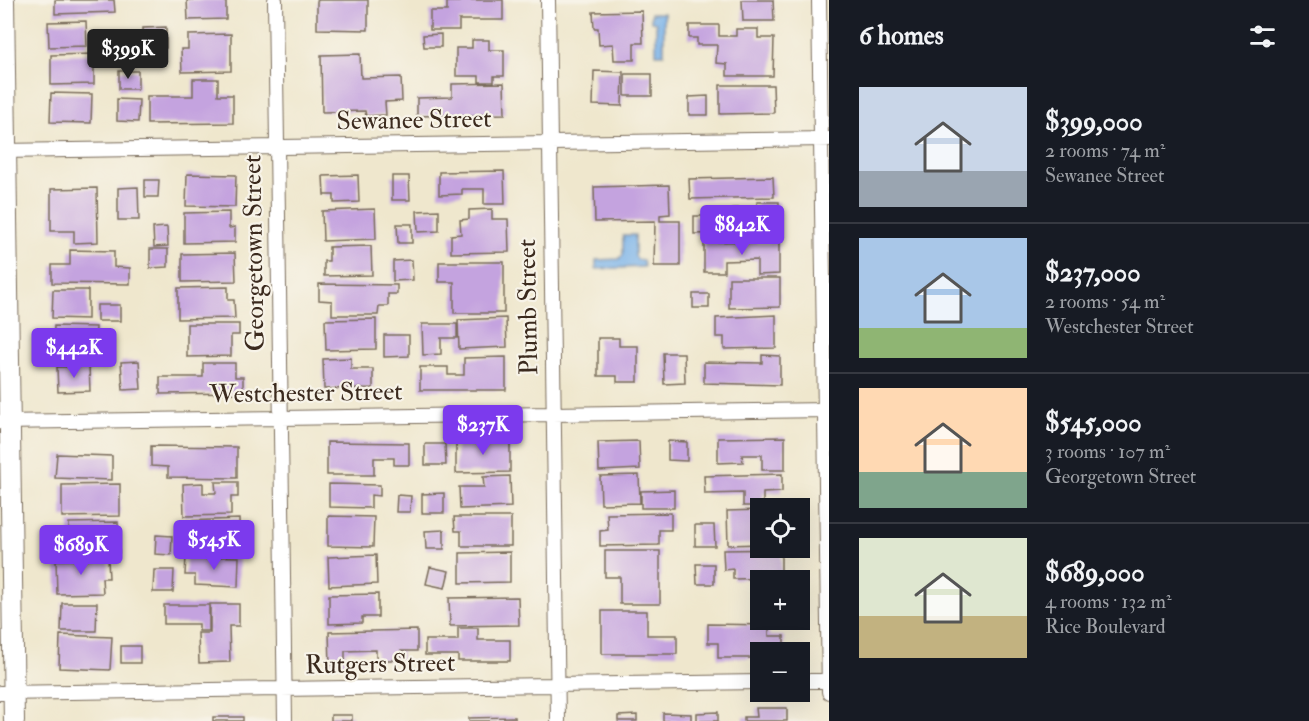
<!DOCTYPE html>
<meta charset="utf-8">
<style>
:root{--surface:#171b24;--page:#242831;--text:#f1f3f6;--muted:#9ea1a6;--line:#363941;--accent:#7c3aed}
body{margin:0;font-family:"IM FELL Double Pica",serif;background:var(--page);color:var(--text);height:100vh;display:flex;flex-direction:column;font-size:22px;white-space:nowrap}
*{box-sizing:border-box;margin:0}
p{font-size:20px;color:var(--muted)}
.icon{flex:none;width:33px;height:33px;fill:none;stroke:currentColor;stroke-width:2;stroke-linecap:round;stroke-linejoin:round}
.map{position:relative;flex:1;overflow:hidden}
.sheet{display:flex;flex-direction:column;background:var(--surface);width:480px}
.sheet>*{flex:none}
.buttons{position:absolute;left:750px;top:498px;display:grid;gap:12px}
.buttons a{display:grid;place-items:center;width:60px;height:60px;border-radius:0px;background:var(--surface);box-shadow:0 6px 24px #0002;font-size:30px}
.price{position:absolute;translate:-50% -51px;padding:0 14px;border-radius:6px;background:var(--accent);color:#fff;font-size:20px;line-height:39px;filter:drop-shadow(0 2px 3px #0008)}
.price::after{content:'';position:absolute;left:50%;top:36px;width:18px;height:14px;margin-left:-9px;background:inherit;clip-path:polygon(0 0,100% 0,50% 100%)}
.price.on{background:#222;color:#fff}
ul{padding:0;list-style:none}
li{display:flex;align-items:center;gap:18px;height:150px;padding:0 30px}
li+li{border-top:2px solid var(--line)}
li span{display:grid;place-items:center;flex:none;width:168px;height:120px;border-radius:0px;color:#555}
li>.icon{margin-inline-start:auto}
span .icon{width:72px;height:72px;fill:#fffc;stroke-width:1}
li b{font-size:26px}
h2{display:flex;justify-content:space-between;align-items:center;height:72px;padding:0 30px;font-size:26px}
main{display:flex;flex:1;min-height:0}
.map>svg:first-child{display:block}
</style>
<main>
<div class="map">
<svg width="829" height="721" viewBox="0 0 829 721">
<rect width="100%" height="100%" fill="#f7f3e8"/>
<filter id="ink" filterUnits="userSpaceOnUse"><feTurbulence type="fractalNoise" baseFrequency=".0167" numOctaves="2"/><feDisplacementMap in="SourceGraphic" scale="12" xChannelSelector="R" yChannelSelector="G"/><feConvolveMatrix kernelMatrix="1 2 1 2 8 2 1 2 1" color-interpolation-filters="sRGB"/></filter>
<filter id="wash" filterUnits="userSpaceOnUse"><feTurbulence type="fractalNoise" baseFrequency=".008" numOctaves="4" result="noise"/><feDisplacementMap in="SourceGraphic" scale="24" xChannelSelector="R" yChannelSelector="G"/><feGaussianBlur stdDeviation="1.35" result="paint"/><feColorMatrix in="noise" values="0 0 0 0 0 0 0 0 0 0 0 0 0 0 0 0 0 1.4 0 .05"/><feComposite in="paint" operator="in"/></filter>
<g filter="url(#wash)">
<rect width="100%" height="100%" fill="#efe7cd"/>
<path fill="#79b2e9" stroke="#5a6e84" stroke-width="1.5" d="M651,13h13v41h-8v-32l-5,-1z
M623,235h12v21l3,4h5l1,7 -48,2v-9l23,-1 4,-4z"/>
<g id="blocks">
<path fill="#c4a3df" d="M55,0h59l1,12 -60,2z
M187,0h39v19l-38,1z
M319,0h49v30l-51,-1v-28z
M459,0h44v20h-44v10h-29v-19h17v-9h12z
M742,0h31l1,21h-31z
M642,11l1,32h-9v17h-20l-1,-16 -14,1 -1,-17h-4l-1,-16z
M86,21l1,25 -38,1 -1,-25z
M689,25h30v11h17v-7h22v9h16l-1,38h-46v-12l-11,-1 1,-18h-20v-7h-8z
M166,27v21l-22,1 -1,-21z
M231,34v37l-49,1 -1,-23h7v-14z
M441,34v13h-17l-1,-12z
M112,36h15v12h-16z
M472,40h17v10h15v26h-10v6h-15v-6h-23v-28h16z
M94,54v30l-43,1v-30z
M360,54l1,24 40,-1 1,24 -17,1 1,13 -20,1 -1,-5 -43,1 -1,-57z
M119,71h19v18h-19z
M594,71l29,1 -1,34 -29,-1z
M625,74h27v22h-27z
M193,79h25v16h15v28l-86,1v-28h46z
M504,83l1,31 -88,2v-18l35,-1v-13z
M720,85h53l1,28 -54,1z
M51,93l41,1 -1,29 -41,-1z
M708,96v19h-19v-18z
M117,99l22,1 -1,22 -21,-1z
M504,171l1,33h-21v-15h-22v5l-23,1v-23z
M187,174l49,1 -1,32 -49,-1z
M358,175l1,27 -25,1v-8h-10l-1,-19z
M392,176h17l1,24h-18z
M773,177l1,20 -84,2 -1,-20z
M145,180h14l-1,17h-13z
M669,185l1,29 -10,1v6h20v45h-26l1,-45 -60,1 -1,-35z
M138,187l1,33h-21v-32z
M97,188l1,54 -24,1v-12h-23v-42z
M757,202h22v35h-46v-29h24z
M375,209l1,30 -53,2 -1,-30z
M492,209v10h16l1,33 -58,1v-18l10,-1 -1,-14 9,-1v-9z
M439,210v21l-21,1 -1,-21z
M229,212v16l6,-1v15l-51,1v-30z
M694,216h31v17l-31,1z
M397,224h15v19h-14z
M167,227l1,19 -14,1 -1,-19z
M757,241v2h22v31l-22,1v-15l-33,1v11h-20v-30z
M371,246l1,29 -48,1v-15h5v-14z
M150,249h18v18l-18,1z
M70,250l44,1v16l16,1v16l-78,-1v-18h18z
M235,253l1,28 -54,1v-28z
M412,260l1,20 -20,1v-20z
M439,262h65v51h-50v-31h-15z
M729,278h51v29l-51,1z
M319,284l78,1v9h-9v12h-9l-1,9h-46v-14l-13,-1z
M228,287v13h6l1,18 -57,1v-31z
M53,290h35v29l-36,-1z
M693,294h16v14h-16z
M97,305h23v16h-23z
M776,315v33l-52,1v-12h-8v-19z
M506,318l1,29 -48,2 -1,-29z
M376,319v30l-50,1 -1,-30z
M187,324h52v11h-8v21l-44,1z
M422,324h35v14h-16v16l-18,1z
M54,326l42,1 -1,17h-6l-1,10 -35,-1z
M384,335h25v21l-25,1z
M598,338h21v8h19v36h-21v-6h-19z
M663,353h21l1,30 -21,1z
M762,355l18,1v29l-76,-2v-21l58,1z
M506,357v33h-86v-23h28v8h16v-17z
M351,358v11h22v19l-49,1 -1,-30z
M139,361l2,28 -18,1 -2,-28z
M203,363h32v14h8v16l-83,1v-17h43z
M89,366l1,25 -32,1 -1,-25z
M785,437v33h-23v-15h-20l1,7 -25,1v-25z
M510,439v33l-54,1v-33z
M639,441l1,28 -41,2 -1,-29z
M668,441l19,1v19l-19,-1z
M327,442l82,1v22h-15v-7h-20v17h-47z
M425,444h20l1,21h-21z
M151,446l86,1v31l-69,-1v-10l-17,-1z
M57,454l55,2v24l-57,-2z
M782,474v18l-19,1v13h-20v-13l-38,1 -1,-18z
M639,475l1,28 -39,1 -1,-28z
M510,476l1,31 -51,2 -1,-22h25l-1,-10z
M215,482h23v15h-7v18l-47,1 -1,-32 20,-1v10h13z
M120,484v32l-58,1v-32z
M329,484l51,1v11l-9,-1v13l-42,-1z
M674,490v18h-33v-17z
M444,493v20h-22v-19z
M397,495l14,1 -1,16h-14z
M760,510v34l-32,1 -1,-34z
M671,513v17h-12v15l-59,1v-15l8,-1 -1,-16z
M328,516l46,1 -1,30 -45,-1z
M454,517h57v29h-50v-15h-6z
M239,519l1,30 -53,1 -1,-29z
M118,522l1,31 -56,2 -1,-18h7v-14z
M695,525h19l1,21h-20z
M444,530v19h-18l-1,-18z
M156,535l16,1 -1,19 -16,-1z
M781,549v29l-48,1v-10l-9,1 -1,-20z
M605,551h55v53h-40v-27h-15z
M510,552v30l-50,1v-30z
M376,555l1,29 -48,2 -1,-29z
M186,556l53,1 -1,30 -43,-2v-10h-10z
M108,559l1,19h-7l1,15 -46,1 -1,-34z
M696,564h18v20h-17z
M430,567l19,4 -4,17 -19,-4z
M154,570h20l-1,22h-20z
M378,594v23h-16v6l-33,1v-29z
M518,597l1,28 -69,1 -1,-28z
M62,603h35l-1,28h-35z
M210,604h29v22h-10l1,36 -31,1 -1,-30h12z
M164,605h45v26h-10v-7h-35z
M602,611h45v24h30v19h-75z
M708,624l61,1v11h15v16h-23l-1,6h-42v-15h-10z
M458,628h20v12h32v21h-52v-6h-33v-15h33z
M417,630v21h-16l1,9h-26v-10l-31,1v14h-15l-1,-33z
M60,635l52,2 -2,33 -51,-2z
M121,646h19v17h-19z
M756,708h31v13h-43v-4h13z
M718,712v9h-21v-8z
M663,713l28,1v7h-28z
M331,715h21v6h-21z
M637,715v6h-19v-5z
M213,717h30v4h-30z
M515,717v4h-46v-3z"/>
</g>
</g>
<g filter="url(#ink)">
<use href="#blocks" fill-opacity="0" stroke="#7a6c5b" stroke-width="1.5"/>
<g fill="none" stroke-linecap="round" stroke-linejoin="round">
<g stroke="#7a6c5b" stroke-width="16">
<path id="street" d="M275,0l10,721
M548,0l10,721
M819,0l10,692
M0,151l829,-12
M0,422l829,-12
M800,681h29
M0,693l760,-11"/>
</g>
<g stroke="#7a6c5b" stroke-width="22">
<path id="secondary" d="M4,0l10,721"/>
</g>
<use href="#street" stroke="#fff" stroke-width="14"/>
<use href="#secondary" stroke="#fff" stroke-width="20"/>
</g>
</g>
<g text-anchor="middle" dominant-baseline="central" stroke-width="4.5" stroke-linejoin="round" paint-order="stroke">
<g font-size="26" fill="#3b2a1e" stroke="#f7f3e8">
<text transform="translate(414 120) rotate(-1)">Sewanee Street</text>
<text transform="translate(254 253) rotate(-91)">Georgetown Street</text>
<text transform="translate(528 307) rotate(-91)">Plumb Street</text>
<text transform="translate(306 393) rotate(-1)">Westchester Street</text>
<text transform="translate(380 664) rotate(-1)">Rutgers Street</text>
</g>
</g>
</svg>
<div class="buttons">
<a><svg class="icon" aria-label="locate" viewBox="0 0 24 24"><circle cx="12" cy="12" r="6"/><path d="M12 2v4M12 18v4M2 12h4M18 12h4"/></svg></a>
<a>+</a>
<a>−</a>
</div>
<b class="price on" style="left:128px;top:80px">$399K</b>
<b class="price" style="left:742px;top:256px">$842K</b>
<b class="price" style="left:74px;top:379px">$442K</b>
<b class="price" style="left:483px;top:456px">$237K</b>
<b class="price" style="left:214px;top:571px">$545K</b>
<b class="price" style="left:81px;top:576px">$689K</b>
</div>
<section class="sheet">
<h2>6 homes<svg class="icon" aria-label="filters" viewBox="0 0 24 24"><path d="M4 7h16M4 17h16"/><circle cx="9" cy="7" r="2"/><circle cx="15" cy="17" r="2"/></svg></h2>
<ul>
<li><span style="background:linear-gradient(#c9d6e8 70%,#9aa5b1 0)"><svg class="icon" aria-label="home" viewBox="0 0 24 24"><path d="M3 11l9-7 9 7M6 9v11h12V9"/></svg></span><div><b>$399,000</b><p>2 rooms · 74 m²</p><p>Sewanee Street</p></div></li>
<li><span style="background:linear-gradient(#a9c7e8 75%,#8fb573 0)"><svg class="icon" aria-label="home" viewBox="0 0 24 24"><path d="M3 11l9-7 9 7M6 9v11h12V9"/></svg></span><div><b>$237,000</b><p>2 rooms · 54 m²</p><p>Westchester Street</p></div></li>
<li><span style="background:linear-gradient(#ffd9b3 70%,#7fa58c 0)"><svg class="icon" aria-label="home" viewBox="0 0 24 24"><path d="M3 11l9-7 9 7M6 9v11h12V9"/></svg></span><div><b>$545,000</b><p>3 rooms · 107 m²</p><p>Georgetown Street</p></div></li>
<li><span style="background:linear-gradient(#dfe7d0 65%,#c2b280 0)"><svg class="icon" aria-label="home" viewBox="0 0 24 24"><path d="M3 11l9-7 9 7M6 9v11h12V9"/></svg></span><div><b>$689,000</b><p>4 rooms · 132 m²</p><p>Rice Boulevard</p></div></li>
</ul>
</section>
</main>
